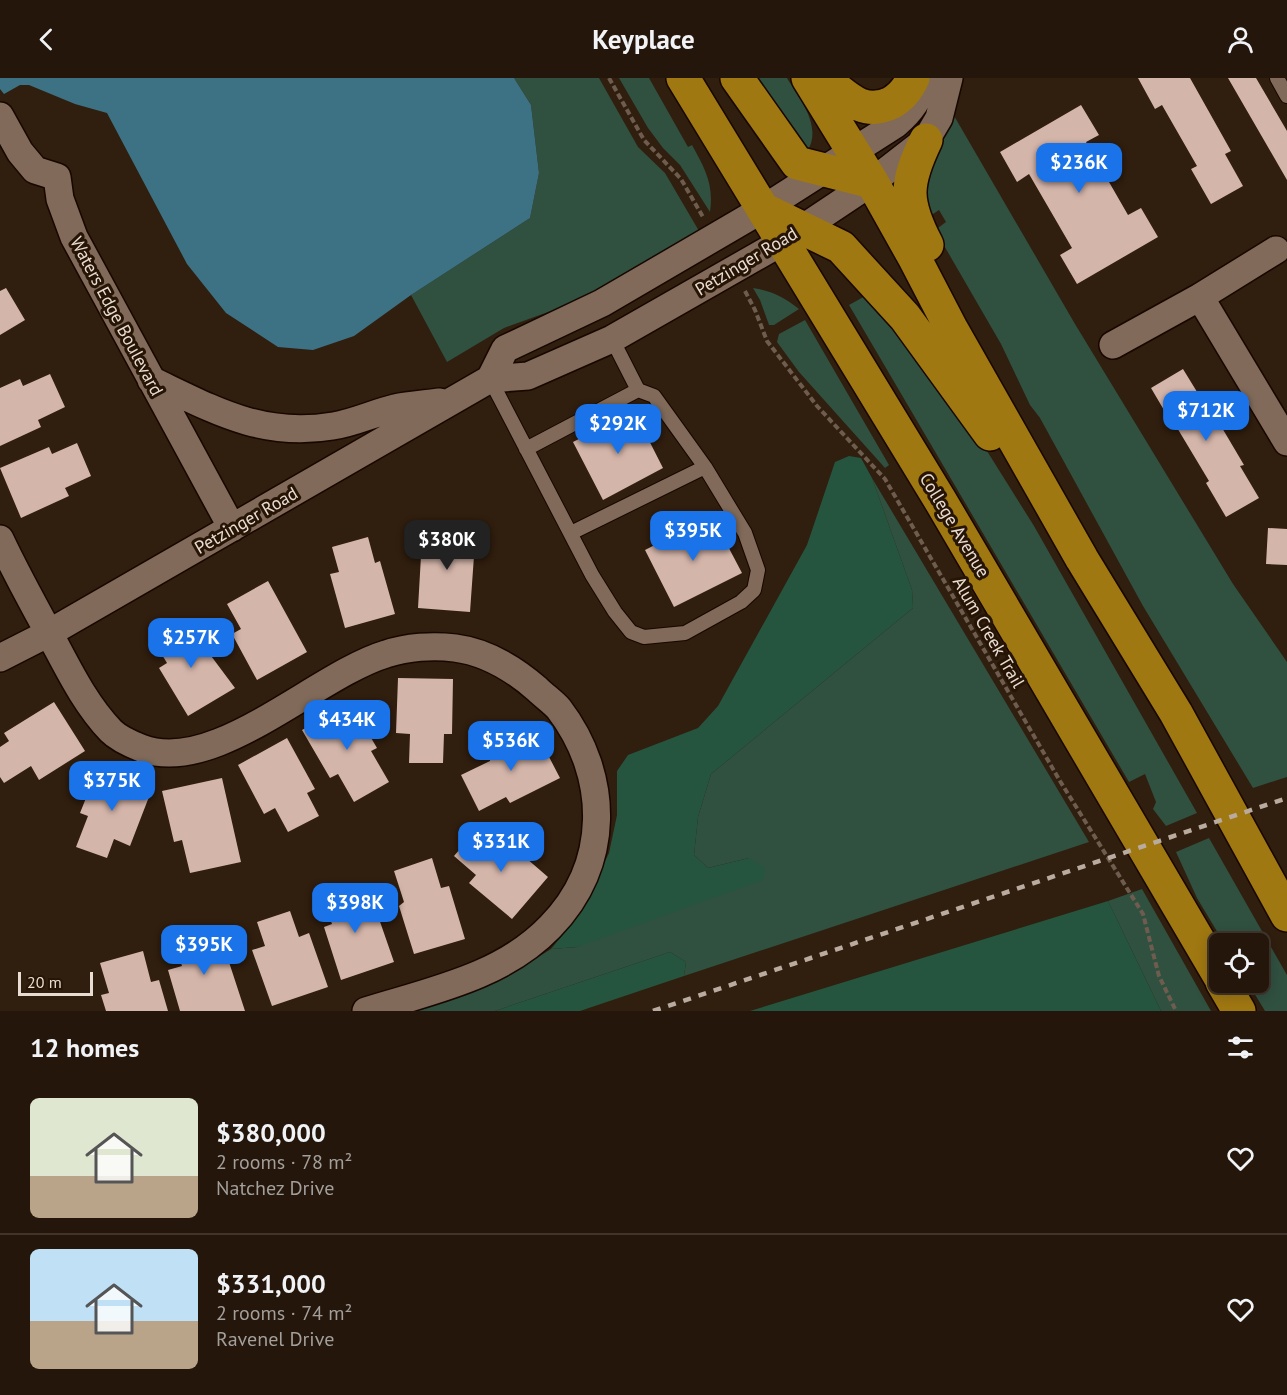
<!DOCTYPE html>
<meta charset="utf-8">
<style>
:root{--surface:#24160a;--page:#2c1f13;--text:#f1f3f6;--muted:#a39f9c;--line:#41352b;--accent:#1a73e8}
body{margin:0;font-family:"PT Sans",sans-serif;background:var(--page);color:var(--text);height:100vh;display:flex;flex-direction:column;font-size:22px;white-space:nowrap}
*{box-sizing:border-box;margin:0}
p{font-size:20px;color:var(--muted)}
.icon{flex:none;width:33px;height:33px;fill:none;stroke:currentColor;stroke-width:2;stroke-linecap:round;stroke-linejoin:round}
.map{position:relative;height:933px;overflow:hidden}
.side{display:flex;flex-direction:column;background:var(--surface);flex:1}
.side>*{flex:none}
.fabs{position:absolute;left:1209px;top:855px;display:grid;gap:12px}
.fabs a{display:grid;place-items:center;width:60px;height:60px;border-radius:9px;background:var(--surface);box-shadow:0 3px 15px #0003,0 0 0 2px var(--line);font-size:30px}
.scale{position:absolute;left:18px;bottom:15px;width:75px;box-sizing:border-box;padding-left:6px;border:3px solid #e9dcd2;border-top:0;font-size:16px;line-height:21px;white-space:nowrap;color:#e9dcd2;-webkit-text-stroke:4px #261405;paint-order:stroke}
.price{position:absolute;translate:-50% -51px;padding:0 14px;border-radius:12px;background:var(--accent);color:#fff;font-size:20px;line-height:39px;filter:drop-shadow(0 2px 3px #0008)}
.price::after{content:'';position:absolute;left:50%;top:36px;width:18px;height:14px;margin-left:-9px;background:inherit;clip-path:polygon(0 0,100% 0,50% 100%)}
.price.active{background:#222;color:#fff}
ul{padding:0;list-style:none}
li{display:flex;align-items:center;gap:18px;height:150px;padding:0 30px}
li+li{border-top:2px solid var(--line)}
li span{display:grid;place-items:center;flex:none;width:168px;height:120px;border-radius:9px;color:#555}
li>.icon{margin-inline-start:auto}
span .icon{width:72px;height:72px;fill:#fffc;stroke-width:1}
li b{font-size:26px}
h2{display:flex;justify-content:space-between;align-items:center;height:72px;padding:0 30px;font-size:26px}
header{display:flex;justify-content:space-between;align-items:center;height:78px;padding:0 30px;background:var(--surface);font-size:27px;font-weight:700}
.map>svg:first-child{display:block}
</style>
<header><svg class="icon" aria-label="back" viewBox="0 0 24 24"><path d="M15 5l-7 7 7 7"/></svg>Keyplace<svg class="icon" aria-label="person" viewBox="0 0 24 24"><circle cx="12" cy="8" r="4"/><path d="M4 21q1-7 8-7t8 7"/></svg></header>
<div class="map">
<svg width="1287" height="933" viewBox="0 0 1287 933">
<rect width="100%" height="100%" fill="#301e0e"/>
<path fill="#305040" d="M514,0h85l39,69 27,26 34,58 -112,67 -83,30 -57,34 -36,-67 119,-77 9,-45 -8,-68z
M619,0h30l39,69 4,-2c13,24 22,39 18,67l-30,-47 -17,-17 -15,-20z
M749,0h38c13,22 36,48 20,74z
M953,36l122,210 158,260 54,78v115l-34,11 -110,-182 -103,-188 -10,-13 -29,-61 -66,-114 11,-8 -7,-12 -12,8 -5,-41z
M753,210c19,3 31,9 46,21l-25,16h-5l-9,-25z
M867,217l120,156 47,75 163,287 -31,13 -13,-17 3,-7 -11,-28 -16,8 -280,-477z
M805,242l84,145 -4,3 -86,-96 -22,-30 2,-8z
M872,400l217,364 -405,134 2,-14 -16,-10 -175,59h-90l100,-33 46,-29 26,-2 172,-89 -41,10 -14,-13 4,-38 13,-43 202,-166 -1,-18z
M1209,760l78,137v36h-22l-17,-28 10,-1v-38l-34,-1 -27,-45 -21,-46z
M1142,811l69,122h-50l-53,-110z"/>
<path fill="#26553f" d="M849,378l12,2 11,20 40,112 1,18 -202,166 -13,43 -4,38 14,13 41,-10 16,10 -2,12 -186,67 -26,2 28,-34 30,-62 8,-38v-44l11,-16 70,-27 20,-22 89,-161 28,-83z
M1108,823l53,110h-411z
M670,874l16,10 -2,14 -104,35h-85z"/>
<path fill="#3d7284" d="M0,0h514l17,27 8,68 -9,45 -119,77 -57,41 -41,14 -35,-3 -52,-34 -39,-49 -80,-151 -32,-9 -46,-19h-9l-16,9 -4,-5z"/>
<path fill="#d4b5aa" d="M1138,0h52l41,73 -6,3 18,32 -32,18 -20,-35 6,-3 -35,-61 -7,4z
M1228,0h28l31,53v49z
M1081,27l18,30 -13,7 42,73 13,-7 17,29 -81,47 -17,-29 12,-7 -43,-74 -12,8 -17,-30z
M6,210l19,32 -25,15v-44z
M1183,291l19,31 3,-1 39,66 -4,1 19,32 -33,19 -20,-34 3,-2 -36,-60 -2,1 -20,-34z
M50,296l15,33 -27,13 3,7 -41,19v-58l20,-9 3,7z
M634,333l29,57 -60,32 -30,-58z
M77,365l14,33 -26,12 4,8 -48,22 -21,-50 49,-21 3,7z
M712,438l30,57 -68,34 -29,-57z
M433,447l37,3 -1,28h5l-4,56 -52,-4 3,-52h9z
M1268,450l19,1v36l-21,-1z
M368,459l7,26 5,-2 15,53 -50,14 -15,-54 9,-2 -7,-25z
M268,503l39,71 -50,28 -25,-46 9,-5 -14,-25z
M185,543l50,67 -47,28 -29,-48 8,-5 -14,-23z
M398,600l55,1 -1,55h-8l-1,29h-34l1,-29 -14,-1z
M54,624l31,49 -46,29 -8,-14 -27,17 -4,-6v-30l9,-6 -5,-8z
M350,624l27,46 -6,3 18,31 -35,20 -16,-28 -8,4 -28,-48z
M535,652l25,48 -50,25 -4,-6 -27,14 -18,-36 29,-14 1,-9z
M287,660l28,51 -8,4 12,23 -31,16 -13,-24 -11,6 -26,-49z
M98,690l54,21 -22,57 -16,-7 -7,19 -31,-11 12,-31 -8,-3z
M222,700l19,84 -51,11 -8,-33 -8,2 -12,-51z
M478,750l20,18 6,-7 44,38 -36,42 -43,-36 7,-8 -22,-19z
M432,780l9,30 8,-2 16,53 -51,15 -15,-48 5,-4 -10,-31z
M360,807l10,30 7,-2 17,49 -53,18 -17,-53 8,-3 -9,-26z
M290,833l9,26 10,-4 19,54 -56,19 -20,-56 13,-4 -8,-24z
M211,850l9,29 8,2 17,52h-65l-12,-41 14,-4 -8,-26z
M143,873l8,31 8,-2 9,31h-62l-5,-16 8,-2 -9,-30z"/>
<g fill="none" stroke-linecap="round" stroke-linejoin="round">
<g stroke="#180700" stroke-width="16">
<path id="service" d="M1277,0l10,18
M490,301l102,196 23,37 16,20 13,5 41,-4 56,-31 13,-12 4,-20 -13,-37 -40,-66 -51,-71 -16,-6 -26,-51
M526,371l112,-59
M571,455l134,-66"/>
</g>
<g stroke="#180700" stroke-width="30">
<path id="minor" d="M0,38l20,36 15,18 22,7 3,22 14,38 158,291
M1200,219l76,-47
M1113,267l87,-48 87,145
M490,301l15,-30 97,-46 161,-94 133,-85c15,-13 25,-26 28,-46
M151,302c63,30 111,58 182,46 21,-3 41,-13 62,-18 14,-3 30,-4 45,-6
M0,461c15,32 32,63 49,94 18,33 35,70 62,98 8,8 20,13 30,17 73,29 175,-73 245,-94 21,-7 47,-9 69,-6 31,4 59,21 82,41 7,7 16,13 22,20 51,67 52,156 -9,218 -48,50 -120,64 -184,84
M0,580l49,-25 441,-254 38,-3 84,-37 170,-97 90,-60 54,-42 13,-22 10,-40"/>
</g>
<g stroke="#180700" stroke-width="36">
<path id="trunk" d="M683,0l257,422 280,477
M737,0l60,85 75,19
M808,0l64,104 42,75 38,73 130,229 94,154 111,202
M823,0c22,17 39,39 68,25 11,-6 17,-14 22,-25
M926,62c-21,44 -22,61 1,105
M763,131l78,38 64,70 85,117
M1222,904l17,29"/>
</g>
<path stroke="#6e5d4f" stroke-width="4" stroke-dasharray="6 3" stroke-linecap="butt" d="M609,0l35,62 37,39 22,38
M745,213l10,19 12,31 50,65 68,73 175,302 83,133 16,62 17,35"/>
<use href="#service" stroke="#816a59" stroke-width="14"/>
<use href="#minor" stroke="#816a59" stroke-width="27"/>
<use href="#trunk" stroke="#a07812" stroke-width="33"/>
<path stroke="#b9aba0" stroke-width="4.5" stroke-dasharray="8 8" stroke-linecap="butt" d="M653,933l634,-213"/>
</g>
<g text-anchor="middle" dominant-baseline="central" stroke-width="6" stroke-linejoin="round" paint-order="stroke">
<g font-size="18" fill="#e9dcd2" stroke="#261405">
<text transform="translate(746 183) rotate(-31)">Petzinger Road</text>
<text transform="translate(117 238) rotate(62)">Waters Edge Boulevard</text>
<text transform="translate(246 442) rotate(-30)">Petzinger Road</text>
<text transform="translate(955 447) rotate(59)">College Avenue</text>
<text transform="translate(989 554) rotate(60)">Alum Creek Trail</text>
</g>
</g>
</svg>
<div class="fabs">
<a><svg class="icon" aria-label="locate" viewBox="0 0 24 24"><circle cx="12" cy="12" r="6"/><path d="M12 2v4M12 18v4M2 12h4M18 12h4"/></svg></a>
</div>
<div class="scale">20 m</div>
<b class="price" style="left:1079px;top:116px">$236K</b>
<b class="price" style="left:1206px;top:364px">$712K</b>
<b class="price" style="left:618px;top:377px">$292K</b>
<b class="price" style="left:693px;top:484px">$395K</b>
<b class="price active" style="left:447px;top:493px">$380K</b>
<b class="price" style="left:191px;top:591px">$257K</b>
<b class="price" style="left:347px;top:673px">$434K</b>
<b class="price" style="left:511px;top:694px">$536K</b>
<b class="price" style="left:112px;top:734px">$375K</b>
<b class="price" style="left:501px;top:795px">$331K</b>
<b class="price" style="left:355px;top:856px">$398K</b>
<b class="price" style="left:204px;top:898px">$395K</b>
</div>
<section class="side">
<h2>12 homes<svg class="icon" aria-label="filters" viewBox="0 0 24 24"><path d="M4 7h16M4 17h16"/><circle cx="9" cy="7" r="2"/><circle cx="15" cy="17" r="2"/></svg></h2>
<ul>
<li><span style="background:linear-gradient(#dfe7d0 65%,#b9a48a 0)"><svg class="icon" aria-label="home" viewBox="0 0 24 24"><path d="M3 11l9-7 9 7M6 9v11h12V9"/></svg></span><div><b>$380,000</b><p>2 rooms · 78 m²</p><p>Natchez Drive</p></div><svg class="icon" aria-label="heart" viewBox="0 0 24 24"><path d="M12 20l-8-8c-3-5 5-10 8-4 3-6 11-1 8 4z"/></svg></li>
<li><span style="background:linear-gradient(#bfe0f5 60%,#b9a48a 0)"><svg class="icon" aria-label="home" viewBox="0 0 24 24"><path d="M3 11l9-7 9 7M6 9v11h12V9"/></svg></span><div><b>$331,000</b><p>2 rooms · 74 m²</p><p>Ravenel Drive</p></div><svg class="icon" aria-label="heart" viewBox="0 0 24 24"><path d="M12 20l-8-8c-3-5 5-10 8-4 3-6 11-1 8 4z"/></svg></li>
</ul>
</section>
